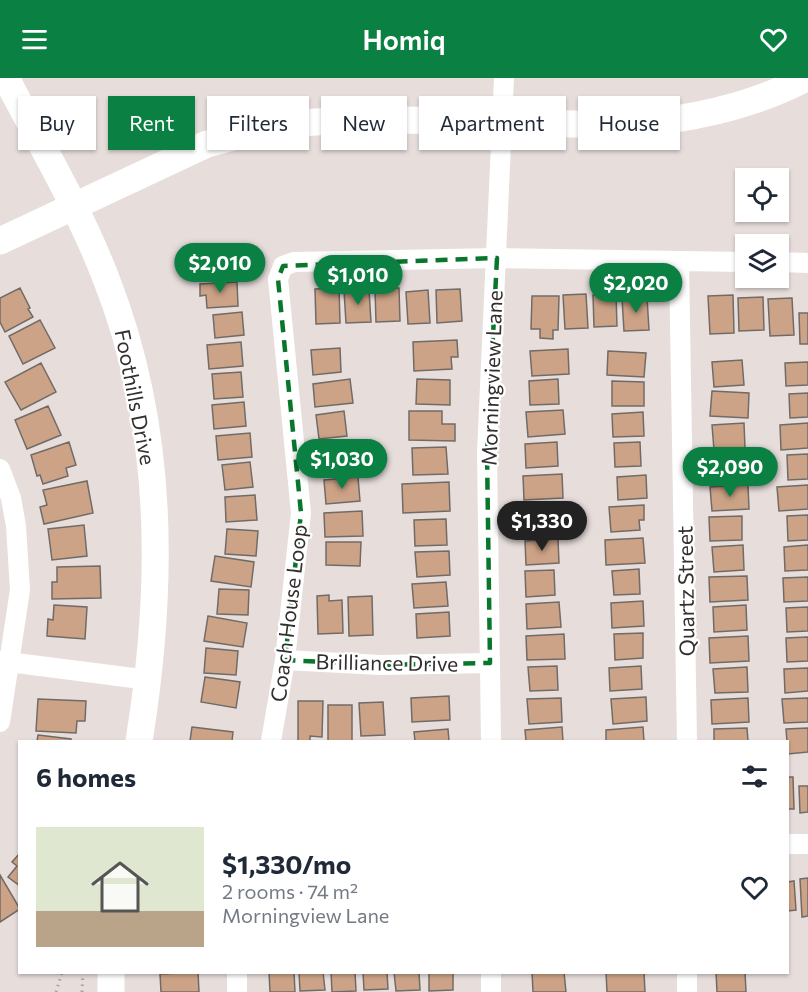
<!DOCTYPE html>
<meta charset="utf-8">
<style>
:root{--surface:#fff;--page:#f6f6f7;--text:#1f2937;--muted:#747a83;--line:#e0e1e3;--accent:#0b8043}
body{margin:0;font-family:Commissioner,sans-serif;background:var(--page);color:var(--text);height:100vh;display:flex;flex-direction:column;font-size:22px;white-space:nowrap}
*{box-sizing:border-box;margin:0}
p{font-size:20px;color:var(--muted)}
.icon{flex:none;width:33px;height:33px;fill:none;stroke:currentColor;stroke-width:2;stroke-linecap:round;stroke-linejoin:round}
.map{position:relative;flex:1;overflow:hidden}
.sheet{position:absolute;left:18px;top:662px;width:771px;height:234px;display:flex;flex-direction:column;background:var(--surface);border-radius:0px;box-shadow:0 2px 4px #0004}
.sheet>*{flex:none}
.hud{position:absolute;left:18px;top:18px;width:772px;height:54px;display:flex;gap:12px}
.buttons{position:absolute;left:735px;top:90px;display:grid;gap:12px}
.buttons a{display:grid;place-items:center;width:54px;height:54px;border-radius:0px;background:var(--surface);box-shadow:0 2px 4px #0004;font-size:30px}
.price{position:absolute;translate:-50% -51px;padding:0 14px;border-radius:21px;background:var(--accent);color:#fff;font-size:20px;line-height:39px;filter:drop-shadow(0 2px 3px #0008)}
.price::after{content:'';position:absolute;left:50%;top:36px;width:18px;height:14px;margin-left:-9px;background:inherit;clip-path:polygon(0 0,100% 0,50% 100%)}
.price.selected{background:#222;color:#fff}
ul{padding:0;list-style:none}
li{display:flex;align-items:center;gap:18px;height:150px;padding:0 18px}
li+li{border-top:2px solid var(--line)}
li span{display:grid;place-items:center;flex:none;width:168px;height:120px;border-radius:0px;color:#555}
li>.icon{margin-inline-start:auto}
span .icon{width:72px;height:72px;fill:#fffc;stroke-width:1}
li b{font-size:26px}
h2{display:flex;justify-content:space-between;align-items:center;height:72px;padding:0 18px;font-size:26px}
.tag{padding:0 21px;border-radius:0px;background:var(--surface);box-shadow:0 2px 4px #0004;font-size:21px;line-height:54px}
.tag.selected{background:var(--accent);color:#fff}
header{display:flex;justify-content:space-between;align-items:center;height:78px;padding:0 18px;background:var(--accent);color:#fff;font-size:27px;font-weight:600}
.map>svg:first-child{display:block}
</style>
<header><svg class="icon" aria-label="menu" viewBox="0 0 24 24"><path d="M4 6h16M4 12h16M4 18h16"/></svg>Homiq<svg class="icon" aria-label="heart" viewBox="0 0 24 24"><path d="M12 20l-8-8c-3-5 5-10 8-4 3-6 11-1 8 4z"/></svg></header>
<div class="map">
<svg width="808" height="914" viewBox="0 0 808 914">
<rect width="100%" height="100%" fill="#e7dedc"/>
<path fill="#cda387" stroke="#716b67" stroke-width="1.5" d="M235,172l2,24 -30,2 -1,-24z
M237,204l1,24 -31,2 -1,-13 -6,1v-12z
M20,210l10,20 -2,1 5,8 -28,15 -5,-10v-24z
M339,210l1,35 -24,1 -1,-35z
M399,210l1,33 -24,1 -1,-33z
M460,211l2,32 -25,2 -1,-33z
M369,212l2,32 -25,1 -2,-32z
M428,212l2,33 -22,1 -2,-32z
M586,216l2,34 -23,1 -2,-34z
M616,216l1,32 -23,1 -1,-32z
M733,217l1,38 -24,1 -2,-38z
M532,218h27l-1,34h-5v9l-13,-1v-9h-9z
M647,219l2,33 -25,1 -2,-33z
M763,219l1,33 -25,1 -1,-33z
M792,220l2,37 -24,1 -2,-37z
M242,234l2,23 -29,3 -2,-23z
M799,235h9v31h-8z
M40,242l15,28 -32,16 -14,-28z
M457,262l1,17h-7l1,12 -38,2 -1,-29z
M241,264l2,24 -34,3 -2,-24z
M340,270l1,24 -28,3 -2,-25z
M568,271l1,25 -37,2 -2,-25z
M608,273l38,2 -2,24 -37,-2z
M742,282l2,25 -30,2 -2,-25z
M808,284v23l-22,1 -1,-23z
M41,285l15,29 -35,18 -16,-28z
M241,294l2,25 -29,2 -2,-25z
M350,301l3,24 -38,4 -2,-23z
M417,301l33,1v25l-34,-1z
M558,301l1,25 -29,1 -1,-24z
M612,303l32,1v24h-32z
M712,313l37,2 -1,25 -38,-2z
M808,315v24l-18,1 -1,-24z
M244,324l2,24 -32,3 -2,-24z
M48,328l13,29 -34,14 -12,-29z
M563,332l2,24 -37,3 -2,-25z
M344,333l3,25 -28,3 -3,-24z
M409,333h33v13h13v17l-46,-1z
M643,334l1,24 -31,1 -1,-23z
M744,345l1,25 -31,2 -2,-25z
M808,345v25l-27,2 -1,-25z
M250,355l2,24 -34,3 -2,-24z
M69,364l7,23 -10,3 2,8 -25,8 -3,-9 -3,1 -6,-21z
M557,364l1,24 -32,2 -1,-24z
M640,364l1,24 -26,1 -1,-24z
M357,365l3,24 -37,5 -3,-25z
M446,369l2,27 -35,1 -1,-27z
M808,376v25l-20,1 -1,-25z
M745,377l1,24 -34,2 -1,-24z
M250,384l3,25 -28,3 -3,-25z
M562,396l1,24 -39,2 -1,-24z
M646,397l1,23 -29,2 -1,-23z
M358,399l2,24 -34,3 -2,-24z
M87,403l6,32 -49,11 -4,-17 7,-2 -4,-15z
M449,404l1,29 -47,2 -1,-29z
M748,407l1,24 -37,2 -2,-24z
M808,407v24l-29,2 -2,-24z
M255,417l2,25 -31,2 -1,-25z
M644,427v15h-5l1,10 -29,2 -2,-25z
M554,428l2,25 -30,1 -1,-24z
M362,433l1,25 -38,1 -1,-24z
M808,437v25l-20,1 -1,-25z
M742,438v24l-32,1 -1,-24z
M446,441l1,26 -32,1 -1,-26z
M84,447l3,31 -35,4 -4,-31z
M227,451l31,2 -2,25 -31,-2z
M643,460l2,25 -39,2 -1,-25z
M558,461l1,24 -33,2 -1,-24z
M326,464h35l-1,24 -34,-1z
M743,467l1,25 -30,2 -2,-25z
M808,467v25l-23,1 -1,-24z
M449,473l1,24 -33,2 -2,-25z
M215,478l39,6 -3,25 -40,-6z
M100,488l1,32 -49,1v-17h5v-15z
M639,491l1,25 -26,1 -2,-24z
M554,492l1,25 -29,2 -1,-26z
M747,498l1,24 -38,2 -1,-25z
M808,499v24l-24,1 -1,-24z
M446,504l2,24 -34,2 -2,-24z
M219,511l30,1 -1,25 -31,-1z
M329,517v6l13,-1 1,33 -25,1 -1,-38z
M372,518l1,39 -24,1 -1,-39z
M643,523l1,25 -32,2 -1,-25z
M559,524l2,25 -34,2 -1,-25z
M54,527l33,2 -2,32 -38,-3 1,-17 5,1z
M746,527l1,25 -33,2 -1,-25z
M808,529v24l-21,1 -1,-24z
M449,534l1,24 -33,2 -1,-24z
M208,538l39,7 -4,24 -39,-6z
M643,555v25l-28,2 -1,-26z
M564,556l1,25 -38,1 -1,-24z
M748,558l1,25 -39,2 -1,-25z
M808,559v24l-21,1 -1,-24z
M206,570l32,3 -2,24 -32,-2z
M557,588l1,24 -28,1 -2,-24z
M641,588l1,23 -32,2 -1,-23z
M747,589l1,25 -33,1 -2,-24z
M808,590v23l-23,2 -1,-24z
M205,599l35,5 -4,26 -35,-6z
M449,618l1,24 -38,2 -1,-24z
M646,619l1,24 -34,3 -2,-25z
M561,620l1,24 -33,2 -2,-25z
M748,620l1,24 -37,2 -1,-24z
M808,620v24l-24,1 -2,-24z
M38,621l48,2 -1,20h-8l-1,12 -40,-2z
M298,623h25l-1,36 -12,-1v5h-12z
M383,624l2,33 -24,1 -2,-33z
M328,627h24v36h-24z
M192,649l41,5 -1,9h-42z
M562,649l1,14h-37l-1,-11z
M643,649l1,14h-38v-11z
M747,650l1,13h-34v-12z
M808,650v24l-20,2 -2,-25z
M448,651l1,12h-34l-1,-9z
M38,657l33,4v2h-34z
M788,699h5l1,32h-6z
M799,708h9v26l-8,1z
M20,775v33l-12,-9 9,-11 -5,-4z
M0,797l20,34 -20,13z
M808,800v38l-6,1 -2,-38z
M794,803l2,29 -8,1v-29z
M198,894l1,20h-38l-1,-18z
M269,894h25l1,20h-25z
M299,894h24l2,18 -25,1z
M331,894h24l1,19 -24,1z
M363,894h24l1,17 -24,1z
M394,894h25l1,18 -24,1z
M429,894h24v18l-24,1z
M532,894h32l2,20h-33z
M606,894h38l1,20h-38z
M716,894h29l1,20h-29z"/>
<g fill="none" stroke-linecap="round" stroke-linejoin="round">
<path stroke="#a8a19f" stroke-width="3" stroke-dasharray="1.5 4.5" stroke-linecap="butt" d="M56,914l6,-20
M82,914l1,-20"/>
<path stroke="#fff" stroke-width="20" d="M679,183l8,480
M778,184l30,1
M0,391l11,29 5,28 4,64 -20,132
M285,582l95,5 110,-2
M0,583l149,19
M271,663l14,-81 16,-147 -23,-234 5,-13 11,-4 203,-4 249,4
M491,663l-4,-288 17,-375
M788,766h20
M491,894v20
M237,914v-20
M687,914v-20"/>
<path stroke="#fff" stroke-width="27" d="M6,0c35,67 74,132 101,203 58,149 57,305 32,460
M0,163l207,-97 64,-17 29,-4 61,-4 257,6c65,-4 129,-16 188,-47
M111,914v-20"/>
</g>
<path fill="none" stroke="#09772b" stroke-width="4.5" stroke-dasharray="12 8" stroke-linejoin="round" d="M497,180l-10,195 3,210 -110,2 -95,-5 16,-147 -23,-234 5,-13z"/>
<g text-anchor="middle" dominant-baseline="central" stroke-width="4.5" stroke-linejoin="round" paint-order="stroke">
<g font-size="21" fill="#332f2f" stroke="#fff">
<text transform="translate(491 300) rotate(-88)">Morningview Lane</text>
<text transform="translate(136 319) rotate(79)">Foothills Drive</text>
<text transform="translate(685 513) rotate(-91)">Quartz Street</text>
<text transform="translate(288 535) rotate(-83)">Coach House Loop</text>
<text transform="translate(387 584) rotate(1)">Brilliance Drive</text>
</g>
</g>
</svg>
<div class="buttons">
<a><svg class="icon" aria-label="locate" viewBox="0 0 24 24"><circle cx="12" cy="12" r="6"/><path d="M12 2v4M12 18v4M2 12h4M18 12h4"/></svg></a>
<a><svg class="icon" aria-label="layers" viewBox="0 0 24 24"><path d="M12 4l9 5-9 5-9-5zM3 14l9 5 9-5"/></svg></a>
</div>
<b class="price" style="left:220px;top:216px">$2,010</b>
<b class="price" style="left:358px;top:228px">$1,010</b>
<b class="price" style="left:636px;top:236px">$2,020</b>
<b class="price" style="left:342px;top:412px">$1,030</b>
<b class="price" style="left:730px;top:420px">$2,090</b>
<b class="price selected" style="left:542px;top:474px">$1,330</b>
<div class="hud">
<a class="tag">Buy</a>
<a class="tag selected">Rent</a>
<a class="tag">Filters</a>
<a class="tag">New</a>
<a class="tag">Apartment</a>
<a class="tag">House</a>
</div>
<section class="sheet">
<h2>6 homes<svg class="icon" aria-label="filters" viewBox="0 0 24 24"><path d="M4 7h16M4 17h16"/><circle cx="9" cy="7" r="2"/><circle cx="15" cy="17" r="2"/></svg></h2>
<ul>
<li><span style="background:linear-gradient(#dfe7d0 70%,#b9a48a 0)"><svg class="icon" aria-label="home" viewBox="0 0 24 24"><path d="M3 11l9-7 9 7M6 9v11h12V9"/></svg></span><div><b>$1,330/mo</b><p>2 rooms · 74 m²</p><p>Morningview Lane</p></div><svg class="icon" aria-label="heart" viewBox="0 0 24 24"><path d="M12 20l-8-8c-3-5 5-10 8-4 3-6 11-1 8 4z"/></svg></li>
</ul>
</section>
</div>
